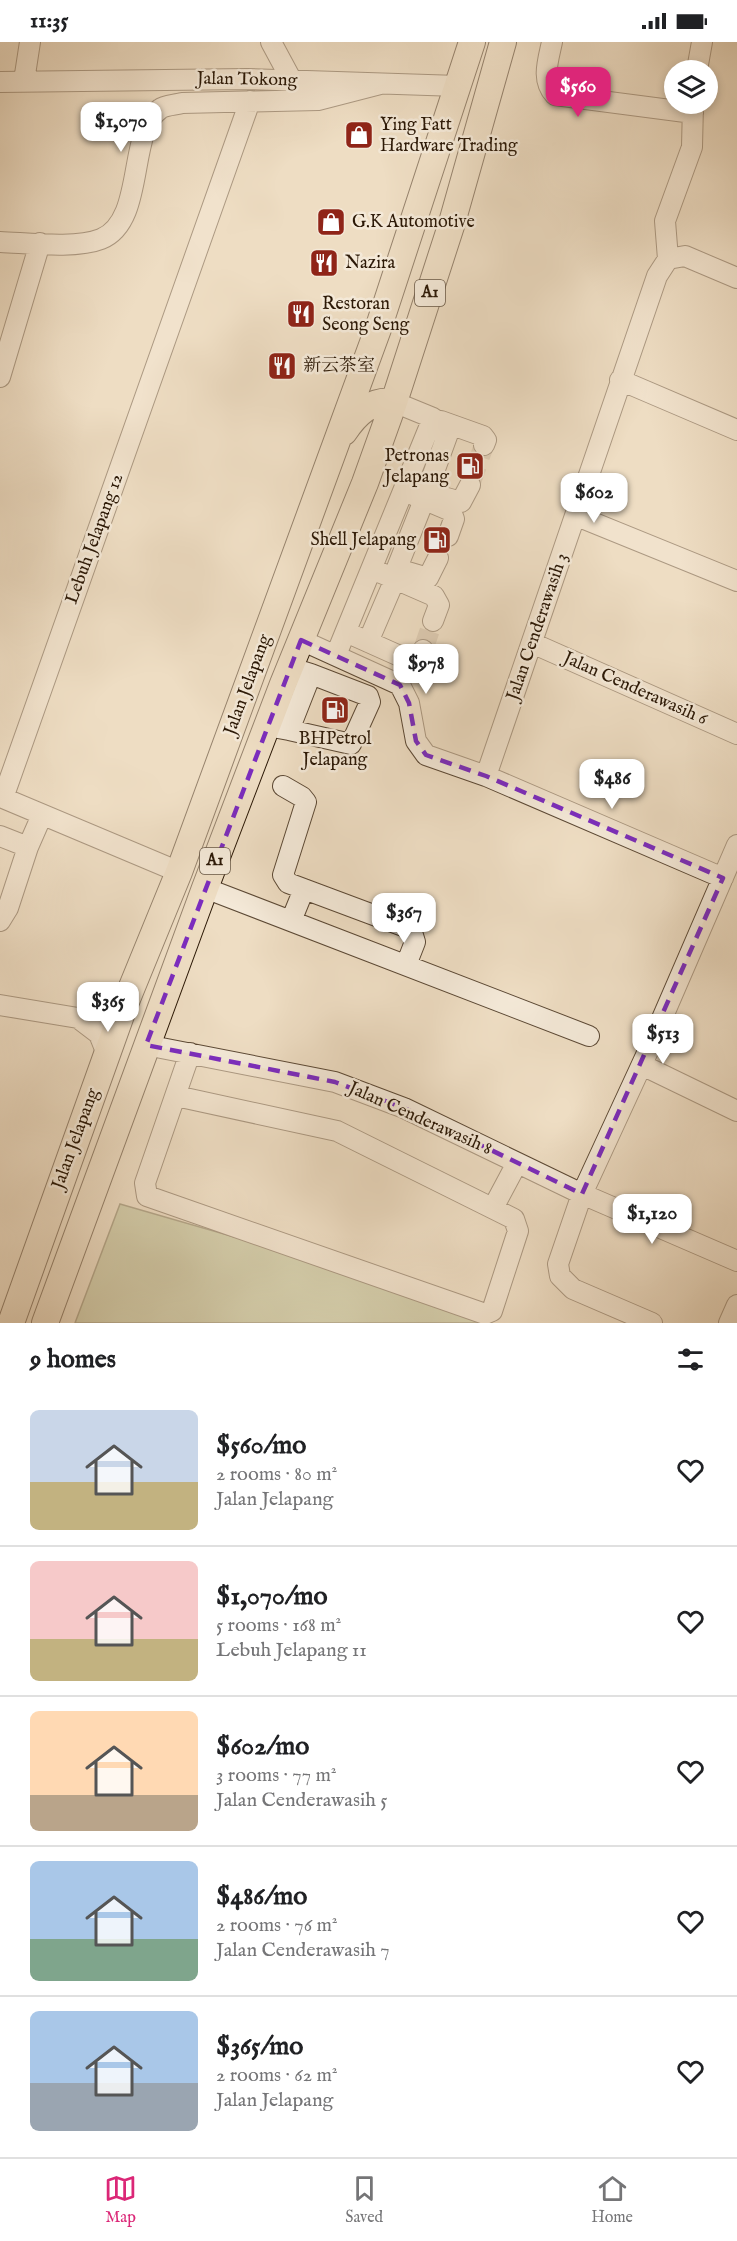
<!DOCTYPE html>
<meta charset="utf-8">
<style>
:root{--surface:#fff;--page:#f2f2f2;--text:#202124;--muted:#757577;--line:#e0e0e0;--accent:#db2777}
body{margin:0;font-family:"IM FELL English","Noto Serif SC",serif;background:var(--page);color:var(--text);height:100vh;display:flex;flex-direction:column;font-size:22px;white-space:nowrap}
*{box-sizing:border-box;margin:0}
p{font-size:20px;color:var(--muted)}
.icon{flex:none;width:33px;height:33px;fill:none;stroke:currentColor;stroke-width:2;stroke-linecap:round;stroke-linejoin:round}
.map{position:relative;height:1281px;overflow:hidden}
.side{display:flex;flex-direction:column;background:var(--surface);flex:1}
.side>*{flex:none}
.controls{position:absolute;left:664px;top:18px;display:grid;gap:12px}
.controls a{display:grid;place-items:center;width:54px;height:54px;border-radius:50%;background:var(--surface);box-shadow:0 3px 9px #0003;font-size:30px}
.price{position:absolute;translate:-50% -51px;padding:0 14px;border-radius:12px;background:#fff;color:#222;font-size:20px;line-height:39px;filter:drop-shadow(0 2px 3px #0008)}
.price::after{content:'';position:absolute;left:50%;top:36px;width:18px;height:14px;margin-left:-9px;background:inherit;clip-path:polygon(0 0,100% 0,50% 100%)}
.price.on{background:var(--accent);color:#fff}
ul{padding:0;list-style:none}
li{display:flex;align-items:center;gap:18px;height:150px;padding:0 30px}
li+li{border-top:2px solid var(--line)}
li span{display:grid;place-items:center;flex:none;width:168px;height:120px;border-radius:9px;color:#555}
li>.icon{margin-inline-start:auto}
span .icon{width:72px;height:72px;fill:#fffc;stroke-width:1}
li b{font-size:26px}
h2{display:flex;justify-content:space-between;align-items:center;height:72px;padding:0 30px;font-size:26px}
.status{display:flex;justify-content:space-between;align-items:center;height:42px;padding:0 30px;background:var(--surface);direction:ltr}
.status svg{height:16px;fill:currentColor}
.tabs{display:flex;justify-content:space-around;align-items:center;height:84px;border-top:2px solid var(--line);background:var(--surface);font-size:16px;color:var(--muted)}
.tabs a{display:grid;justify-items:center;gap:3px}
.tabs .on{color:var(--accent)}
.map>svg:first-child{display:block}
</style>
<div class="status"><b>11:35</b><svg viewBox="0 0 49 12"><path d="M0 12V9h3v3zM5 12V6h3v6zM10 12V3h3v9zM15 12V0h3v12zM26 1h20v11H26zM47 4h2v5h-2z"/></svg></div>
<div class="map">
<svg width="737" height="1281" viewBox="0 0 737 1281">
<rect width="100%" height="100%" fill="#eeddc3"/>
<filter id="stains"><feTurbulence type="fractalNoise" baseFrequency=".00333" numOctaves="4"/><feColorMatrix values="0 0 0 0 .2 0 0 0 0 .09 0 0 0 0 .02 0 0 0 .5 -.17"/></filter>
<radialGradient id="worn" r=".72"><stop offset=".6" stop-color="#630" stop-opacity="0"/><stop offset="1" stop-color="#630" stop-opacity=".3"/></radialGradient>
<path fill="#b9c194" stroke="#726c4d" stroke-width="1.5" d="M120,1162l156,45 215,69 -2,5h-414z"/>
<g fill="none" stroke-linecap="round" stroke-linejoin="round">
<path stroke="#c7b69d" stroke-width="20" stroke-dasharray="20 10" stroke-linecap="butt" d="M470,443l14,-40
M423,608l10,-29"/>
<g stroke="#5c4935" stroke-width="22">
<path id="minor" d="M271,0l21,39
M552,0c-4,19 -11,38 3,53l138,18
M697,28l5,-28
M24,39l6,-39
M0,40l247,-3 211,7
M0,200c28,1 76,7 101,-3 45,-18 26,-108 59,-130 5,-4 16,-4 22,-6l136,-3 62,-16
M668,217l-3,-38 27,-74 1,-43
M0,335l40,-134
M620,338l117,50
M441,379l42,15 3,4 -2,5
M404,449l47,20 3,8 -6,17
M427,449l24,-66
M436,453l25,7 9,-17
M577,474l160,65
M397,526l27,-68
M372,527l62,27 5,9 -6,16
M401,528l27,8 10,-20
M346,590l67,30 6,-2 4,-10
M301,598l99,45 9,18 7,38 10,14 60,21 237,102
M368,600l27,-63
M532,601l205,91
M336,613l97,-237 -39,-16
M278,686l11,2 22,-56 -13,-4
M289,688l62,14 19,-42 -2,-6 -57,-22
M486,734l171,-500 11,-17 17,-3 52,22
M283,744l19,11 4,5 -23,73 5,8 16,6
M0,794l28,11 -20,61 -8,13
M28,805l14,-32
M179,830l-176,-74 247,-697
M205,846l384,148
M291,879l13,-32 107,40 4,13 -9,23
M0,963l78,13 25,-3 22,-11
M78,976l21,16 8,20
M146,1003l189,37 69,26 178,86 155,67
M642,1023l95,46
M176,1054l161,35 177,88 4,12 -26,80 -7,3 -338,-118 -2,-13 45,-130
M493,1166l24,-45
M652,1281l-79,-34 -13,-13 -2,-12 24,-70 66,-143 89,-206
M729,1281l8,-18"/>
</g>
<g stroke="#2b1806" stroke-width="28">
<path id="major" d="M344,390c12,-18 27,-33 50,-30
M11,1281l114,-319 54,-132 199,-543 94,-287
M45,1281l160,-435 78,-204 82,-201 29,-81 57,-176 52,-184"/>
</g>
<use href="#minor" stroke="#f4e9d8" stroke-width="20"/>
<use href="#major" stroke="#eeddc3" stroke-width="26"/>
</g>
<path d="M0 0H737V1281H0ZM301,598l99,45 9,18 7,38 10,14 60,21 237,102 -141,316 -178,-86 -69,-26 -189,-37z" fill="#eeddc3" fill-opacity=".55" fill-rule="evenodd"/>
<path fill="none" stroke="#7b2cbf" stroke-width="4.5" stroke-dasharray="12 8" stroke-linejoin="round" d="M301,598l99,45 9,18 7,38 10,14 60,21 237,102 -141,316 -178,-86 -69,-26 -189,-37z"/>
<defs>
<g id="shop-square" transform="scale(1.5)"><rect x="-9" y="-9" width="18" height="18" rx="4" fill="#8f2418" stroke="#f4e9d8"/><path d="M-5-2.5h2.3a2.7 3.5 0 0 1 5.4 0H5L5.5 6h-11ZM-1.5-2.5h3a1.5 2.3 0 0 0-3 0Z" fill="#fff"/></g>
<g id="restaurant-square" transform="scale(1.5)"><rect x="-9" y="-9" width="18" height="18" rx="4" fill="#8f2418" stroke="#f4e9d8"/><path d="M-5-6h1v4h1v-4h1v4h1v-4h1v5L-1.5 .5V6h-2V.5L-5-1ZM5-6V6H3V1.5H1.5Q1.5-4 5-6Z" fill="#fff"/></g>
<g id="fuel-square" transform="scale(1.5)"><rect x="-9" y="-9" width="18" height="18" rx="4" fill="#8f2418" stroke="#f4e9d8"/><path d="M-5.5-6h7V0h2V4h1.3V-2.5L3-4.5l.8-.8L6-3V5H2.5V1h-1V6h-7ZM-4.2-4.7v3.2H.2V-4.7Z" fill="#fff"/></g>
</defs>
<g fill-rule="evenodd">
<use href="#shop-square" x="359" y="93"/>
<use href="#shop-square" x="331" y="180"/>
<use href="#restaurant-square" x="324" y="221"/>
<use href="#restaurant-square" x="301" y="272"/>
<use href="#restaurant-square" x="282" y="324"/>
<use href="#fuel-square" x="470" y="424"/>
<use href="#fuel-square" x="437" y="498"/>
<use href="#fuel-square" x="335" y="668"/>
</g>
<g text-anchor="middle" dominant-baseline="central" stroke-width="5" stroke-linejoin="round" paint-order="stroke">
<g fill="#f4e9d8" stroke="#675745" stroke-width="1.5">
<rect x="415" y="238" width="30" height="26" rx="4.5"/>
<rect x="200" y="806" width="30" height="26" rx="4.5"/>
</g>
<g font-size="16" font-weight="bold" fill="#2b1806">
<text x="430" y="251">A1</text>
<text x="215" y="819">A1</text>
</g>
<g font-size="18" fill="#2b1806" stroke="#f4e9d8">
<text transform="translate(247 38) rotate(1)">Jalan Tokong</text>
<text transform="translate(95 497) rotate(-70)">Lebuh Jelapang 12</text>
<text transform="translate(538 585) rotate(-71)">Jalan Cenderawasih 3</text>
<text transform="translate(248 643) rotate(-70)">Jalan Jelapang</text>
<text transform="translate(635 647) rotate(24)">Jalan Cenderawasih 6</text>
<text transform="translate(420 1077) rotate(24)">Jalan Cenderawasih 8</text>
<text transform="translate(76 1097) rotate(-70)">Jalan Jelapang</text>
</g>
<g font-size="18" fill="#2b1806" stroke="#f4e9d8" text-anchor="start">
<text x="380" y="83">Ying Fatt<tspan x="380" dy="21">Hardware Trading</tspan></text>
<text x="352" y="180">G.K Automotive</text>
<text x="345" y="221">Nazira</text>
<text x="322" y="262">Restoran<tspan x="322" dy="21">Seong Seng</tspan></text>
<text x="303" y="324">新云茶室</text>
<text x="449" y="414" text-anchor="end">Petronas<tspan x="449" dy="21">Jelapang</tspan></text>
<text x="416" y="498" text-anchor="end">Shell Jelapang</text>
<text x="335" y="697" text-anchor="middle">BHPetrol<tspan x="335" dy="21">Jelapang</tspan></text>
</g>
</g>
<rect width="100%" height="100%" filter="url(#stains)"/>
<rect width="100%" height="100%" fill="url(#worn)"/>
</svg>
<div class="controls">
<a><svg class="icon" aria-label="layers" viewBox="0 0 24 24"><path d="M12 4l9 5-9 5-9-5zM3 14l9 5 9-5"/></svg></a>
</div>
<b class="price on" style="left:578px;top:76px">$560</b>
<b class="price" style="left:121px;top:111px">$1,070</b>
<b class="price" style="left:594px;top:482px">$602</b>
<b class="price" style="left:426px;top:653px">$978</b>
<b class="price" style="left:612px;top:768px">$486</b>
<b class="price" style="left:404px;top:902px">$367</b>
<b class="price" style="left:108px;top:991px">$365</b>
<b class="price" style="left:663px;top:1023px">$513</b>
<b class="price" style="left:652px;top:1203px">$1,120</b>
</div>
<section class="side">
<h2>9 homes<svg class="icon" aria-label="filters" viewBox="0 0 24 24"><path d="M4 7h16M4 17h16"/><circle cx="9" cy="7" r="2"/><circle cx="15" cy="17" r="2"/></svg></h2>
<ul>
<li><span style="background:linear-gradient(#c9d6e8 60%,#c2b280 0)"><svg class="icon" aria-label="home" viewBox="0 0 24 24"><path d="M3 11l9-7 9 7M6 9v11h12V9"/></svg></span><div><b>$560/mo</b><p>2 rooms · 80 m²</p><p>Jalan Jelapang</p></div><svg class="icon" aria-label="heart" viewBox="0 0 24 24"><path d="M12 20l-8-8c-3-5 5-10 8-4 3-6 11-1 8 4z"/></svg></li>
<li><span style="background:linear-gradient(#f6c9c9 65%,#c2b280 0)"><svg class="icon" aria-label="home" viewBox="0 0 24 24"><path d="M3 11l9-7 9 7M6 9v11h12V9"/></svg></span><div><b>$1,070/mo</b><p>5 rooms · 168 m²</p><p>Lebuh Jelapang 11</p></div><svg class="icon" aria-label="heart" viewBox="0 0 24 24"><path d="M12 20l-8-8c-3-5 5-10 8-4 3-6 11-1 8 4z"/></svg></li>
<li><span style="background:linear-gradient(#ffd9b3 70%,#b9a48a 0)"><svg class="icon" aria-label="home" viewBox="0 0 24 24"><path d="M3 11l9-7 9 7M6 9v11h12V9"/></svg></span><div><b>$602/mo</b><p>3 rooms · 77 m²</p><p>Jalan Cenderawasih 5</p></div><svg class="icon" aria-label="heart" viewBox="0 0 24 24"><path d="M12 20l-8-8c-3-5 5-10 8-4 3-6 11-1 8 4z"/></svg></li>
<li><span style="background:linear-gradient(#a9c7e8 65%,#7fa58c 0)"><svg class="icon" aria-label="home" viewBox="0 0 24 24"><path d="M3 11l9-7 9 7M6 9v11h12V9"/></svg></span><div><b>$486/mo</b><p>2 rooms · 76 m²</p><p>Jalan Cenderawasih 7</p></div><svg class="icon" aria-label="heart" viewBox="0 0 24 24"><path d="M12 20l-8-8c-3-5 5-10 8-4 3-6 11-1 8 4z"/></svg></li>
<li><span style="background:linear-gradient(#a9c7e8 60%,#9aa5b1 0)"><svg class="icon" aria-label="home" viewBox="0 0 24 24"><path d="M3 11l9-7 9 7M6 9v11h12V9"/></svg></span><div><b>$365/mo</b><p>2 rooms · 62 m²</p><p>Jalan Jelapang</p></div><svg class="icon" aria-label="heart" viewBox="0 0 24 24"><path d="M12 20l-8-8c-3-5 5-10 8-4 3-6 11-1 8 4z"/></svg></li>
</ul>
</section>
<nav class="tabs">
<a class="on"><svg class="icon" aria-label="map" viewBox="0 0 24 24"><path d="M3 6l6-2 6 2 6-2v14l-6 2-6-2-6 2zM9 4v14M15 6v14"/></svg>Map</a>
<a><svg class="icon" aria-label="saved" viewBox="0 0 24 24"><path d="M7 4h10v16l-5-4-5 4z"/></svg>Saved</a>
<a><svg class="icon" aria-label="home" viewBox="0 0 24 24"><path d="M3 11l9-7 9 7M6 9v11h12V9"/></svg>Home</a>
</nav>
